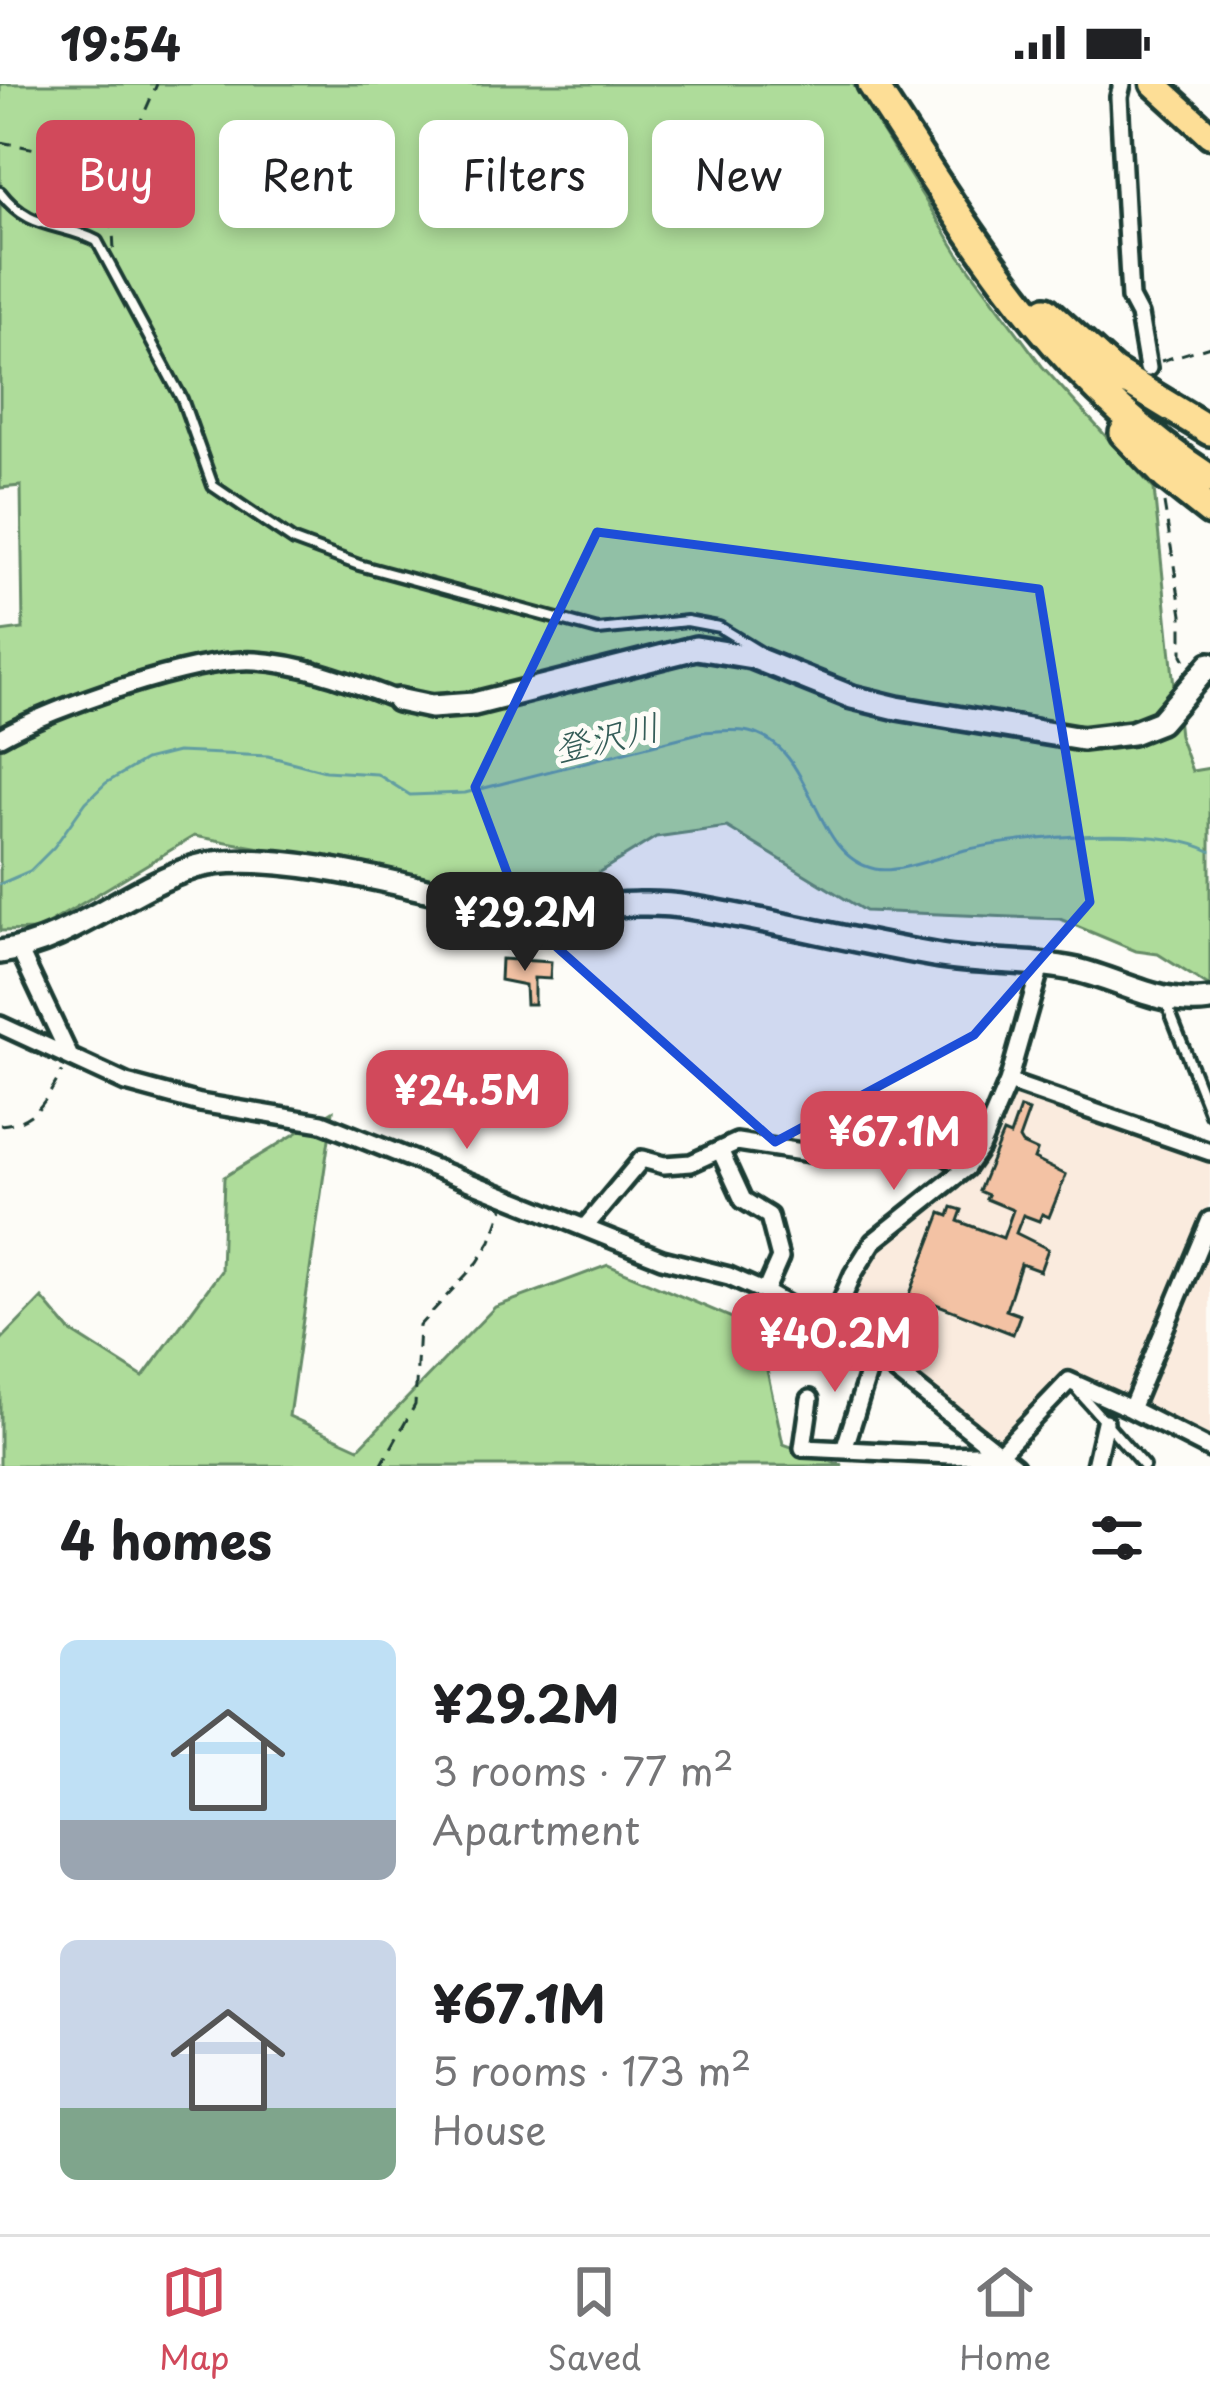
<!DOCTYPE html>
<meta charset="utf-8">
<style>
:root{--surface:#fff;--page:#f2f2f2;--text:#202124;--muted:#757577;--line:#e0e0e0;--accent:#d1495b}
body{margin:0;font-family:"Playpen Sans","Klee One",sans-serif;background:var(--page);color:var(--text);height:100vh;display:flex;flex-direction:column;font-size:45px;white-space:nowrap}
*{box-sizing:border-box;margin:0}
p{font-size:39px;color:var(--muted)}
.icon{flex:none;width:66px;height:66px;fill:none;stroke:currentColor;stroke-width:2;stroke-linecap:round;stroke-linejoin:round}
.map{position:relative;height:1382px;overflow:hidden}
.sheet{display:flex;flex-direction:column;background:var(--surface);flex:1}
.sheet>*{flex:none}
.guide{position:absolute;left:36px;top:36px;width:1140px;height:108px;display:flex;gap:24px}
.price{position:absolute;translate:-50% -102px;padding:0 27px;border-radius:24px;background:var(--accent);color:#fff;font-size:39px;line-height:78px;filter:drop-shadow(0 3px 6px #0008)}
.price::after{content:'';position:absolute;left:50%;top:72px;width:36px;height:27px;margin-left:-18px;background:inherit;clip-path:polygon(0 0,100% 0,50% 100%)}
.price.current{background:#222;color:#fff}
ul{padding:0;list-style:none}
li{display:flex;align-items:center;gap:36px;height:300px;padding:0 60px}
li span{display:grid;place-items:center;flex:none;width:336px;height:240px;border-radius:18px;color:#555}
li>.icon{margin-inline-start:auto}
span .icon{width:144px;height:144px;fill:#fffc;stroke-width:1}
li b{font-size:51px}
h2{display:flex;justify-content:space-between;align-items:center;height:144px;padding:0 60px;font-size:51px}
.tag{padding:0 42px;border-radius:18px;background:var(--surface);box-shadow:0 6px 18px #0003;font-size:42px;line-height:108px}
.tag.current{background:var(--accent);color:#fff}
.status{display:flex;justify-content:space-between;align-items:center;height:84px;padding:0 60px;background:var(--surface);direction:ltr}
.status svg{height:33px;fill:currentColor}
.menu{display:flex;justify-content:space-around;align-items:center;height:168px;border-top:3px solid var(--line);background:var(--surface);font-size:33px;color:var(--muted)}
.menu a{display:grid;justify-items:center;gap:6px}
.menu .current{color:var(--accent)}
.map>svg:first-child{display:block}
</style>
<div class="status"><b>19:54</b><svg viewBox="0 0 49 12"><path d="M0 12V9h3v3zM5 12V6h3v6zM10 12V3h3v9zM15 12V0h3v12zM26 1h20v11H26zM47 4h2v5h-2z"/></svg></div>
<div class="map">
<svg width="1210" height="1382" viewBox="0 0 1210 1382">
<rect width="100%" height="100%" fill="#fdfcf7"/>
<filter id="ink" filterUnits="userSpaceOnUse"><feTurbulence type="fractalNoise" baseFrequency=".00833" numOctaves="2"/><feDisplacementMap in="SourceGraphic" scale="24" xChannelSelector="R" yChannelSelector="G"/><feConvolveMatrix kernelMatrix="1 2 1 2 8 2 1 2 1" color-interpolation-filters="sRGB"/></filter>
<g filter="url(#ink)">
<path fill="#faebde" d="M1021,1012l189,62v45l-80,194 -8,2 -58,-23 -61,68 -118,-93 -40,-25 -3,-7 20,-49 20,-28 92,-76 33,-69z
M1210,1154v206l-70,-35z"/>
<path fill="#aedc9a" stroke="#668c67" stroke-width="3" d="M0,0h853l105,169 84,113 112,123 25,247 13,35 18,-3v219l-52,-33 -22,-3 -76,-32 -195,-8 -138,-84 -71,10 -89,55 -67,-1 -306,-55 -156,94 -38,1v-299l23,-3 -2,-143 -21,2z
M333,1027l-44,305 70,32 136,-141 113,-42 150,64 25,115 60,22h-843v-125l42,-43 27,32 74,47 78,-106 3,-94z"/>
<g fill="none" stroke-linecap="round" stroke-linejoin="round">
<path stroke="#629ea1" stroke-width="3" d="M0,800l30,-13 24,-24 32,-45 20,-19 39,-23 32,-8 91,4 57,15 52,3 33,21 55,-2 238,-61c15,-1 31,-3 46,0 68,15 60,123 126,137 21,5 67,-13 90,-19 58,-13 192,-26 245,1"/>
</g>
<path fill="#f3c2a4" stroke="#1f3d34" stroke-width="3" d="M501,875l50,3 -1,17 -16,-1v26h-8l-1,-19 -25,-5z
M1020,1024l9,3 -10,28 3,5 15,7 -3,8 32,16 -17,42 -7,-3 -3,7 -16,-6 -7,18 32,16 -8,22 -19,-7 -15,46 14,5 -7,19 -103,-40 31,-81 8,3 3,-9 10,3 -4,11 45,17 10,-28 -27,-11 2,-4 -9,-4 24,-58 7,3z"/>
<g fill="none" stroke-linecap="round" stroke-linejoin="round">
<g stroke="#1f3d34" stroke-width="16">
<path id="lane" d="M0,108c31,40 58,29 97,49l85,158 31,87 81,55 65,24 239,65 89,-9 32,6 41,25
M1166,918l44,112
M1078,1307l66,75"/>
</g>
<g stroke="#1f3d34" stroke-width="24">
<path id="street" d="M1122,0l-3,13 11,201 9,17 9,53
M0,653c53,-30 196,-80 256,-76 50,3 96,22 142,39
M19,865l51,108
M1041,882l-33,116 202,70
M0,941l126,58 74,20 122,20 340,136 67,17 36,16 109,62 141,112
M720,1066l23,50 26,16 11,42 -15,34
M585,1143l57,-68 22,6 27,-2 46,-21 72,11 91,-17 23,6 43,26
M830,1243l23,-53 20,-32 93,-74 14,-20 28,-66
M810,1315l-7,49 148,7 49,-2 69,-72 62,28 79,-189
M1131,1325l79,40
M844,1366l30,-96
M1095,1382l10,-44"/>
</g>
<g stroke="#1f3d34" stroke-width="30">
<path id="secondary" d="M398,616l33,7 43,-3 222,-56 56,9 100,40 45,11 185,31 50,-6 28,-11 50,-58
M0,868c72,-10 127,-64 195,-85 75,-22 231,24 310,42 62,6 121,-12 183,-2 84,13 168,35 252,49 45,7 93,4 137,14 46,11 84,37 133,30"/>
</g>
<g stroke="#1f3d34" stroke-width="33">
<path id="primary" d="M1154,0l56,51"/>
</g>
<g stroke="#1f3d34" stroke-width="36">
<path id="highway" d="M872,0c101,153 180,293 338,395
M1046,227l67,61 97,59
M1124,349l43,44 43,34"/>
</g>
<path stroke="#1f3d34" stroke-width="3" stroke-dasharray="12 9" stroke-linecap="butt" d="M0,58l56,11h53l30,-28 18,-41
M109,69l5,97
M1161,277l49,-15
M1164,419l18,112v40l5,9
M0,1041c37,-3 45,-24 62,-53
M381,1382l34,-61 4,-79 59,-64 13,-21 12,-33"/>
<use href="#lane" stroke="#fdfcf7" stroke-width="8"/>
<use href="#street" stroke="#fdfcf7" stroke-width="15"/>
<use href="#secondary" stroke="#fdfcf7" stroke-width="21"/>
<use href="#primary" stroke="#fdde96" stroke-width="24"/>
<use href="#highway" stroke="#fdde96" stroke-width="27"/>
</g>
</g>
<path fill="#1d4ed8" fill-opacity="0.2" stroke="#1d4ed8" stroke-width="9" stroke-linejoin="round" d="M597,448l442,57 51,313 -116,133 -199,107 -251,-224 -49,-131z"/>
<g text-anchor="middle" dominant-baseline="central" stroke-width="10" stroke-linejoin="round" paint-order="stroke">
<g font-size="36" font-style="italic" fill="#355d58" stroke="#fdfcf7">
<text transform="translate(606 652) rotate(-13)">登沢川</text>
</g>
</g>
</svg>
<b class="price current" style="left:525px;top:890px">¥29.2M</b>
<b class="price" style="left:467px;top:1068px">¥24.5M</b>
<b class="price" style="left:894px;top:1109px">¥67.1M</b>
<b class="price" style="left:835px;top:1311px">¥40.2M</b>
<div class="guide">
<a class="tag current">Buy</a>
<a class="tag">Rent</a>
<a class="tag">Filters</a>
<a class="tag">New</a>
</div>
</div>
<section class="sheet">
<h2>4 homes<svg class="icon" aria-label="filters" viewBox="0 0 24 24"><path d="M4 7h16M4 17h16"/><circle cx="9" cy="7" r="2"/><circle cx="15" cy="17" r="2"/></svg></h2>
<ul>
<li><span style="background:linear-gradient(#bfe0f5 75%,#9aa5b1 0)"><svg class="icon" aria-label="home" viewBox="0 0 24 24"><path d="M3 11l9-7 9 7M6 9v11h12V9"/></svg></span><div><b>¥29.2M</b><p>3 rooms · 77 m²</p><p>Apartment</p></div></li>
<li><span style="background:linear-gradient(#c9d6e8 70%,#7fa58c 0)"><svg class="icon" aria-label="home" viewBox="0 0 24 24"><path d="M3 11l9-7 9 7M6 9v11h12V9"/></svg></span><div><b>¥67.1M</b><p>5 rooms · 173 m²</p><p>House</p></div></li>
</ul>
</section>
<nav class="menu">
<a class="current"><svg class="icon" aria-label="map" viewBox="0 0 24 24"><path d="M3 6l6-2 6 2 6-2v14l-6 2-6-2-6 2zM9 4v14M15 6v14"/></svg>Map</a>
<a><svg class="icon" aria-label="saved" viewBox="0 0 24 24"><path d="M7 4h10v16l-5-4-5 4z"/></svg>Saved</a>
<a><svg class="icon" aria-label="home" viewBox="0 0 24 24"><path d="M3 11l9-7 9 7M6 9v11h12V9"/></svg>Home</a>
</nav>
